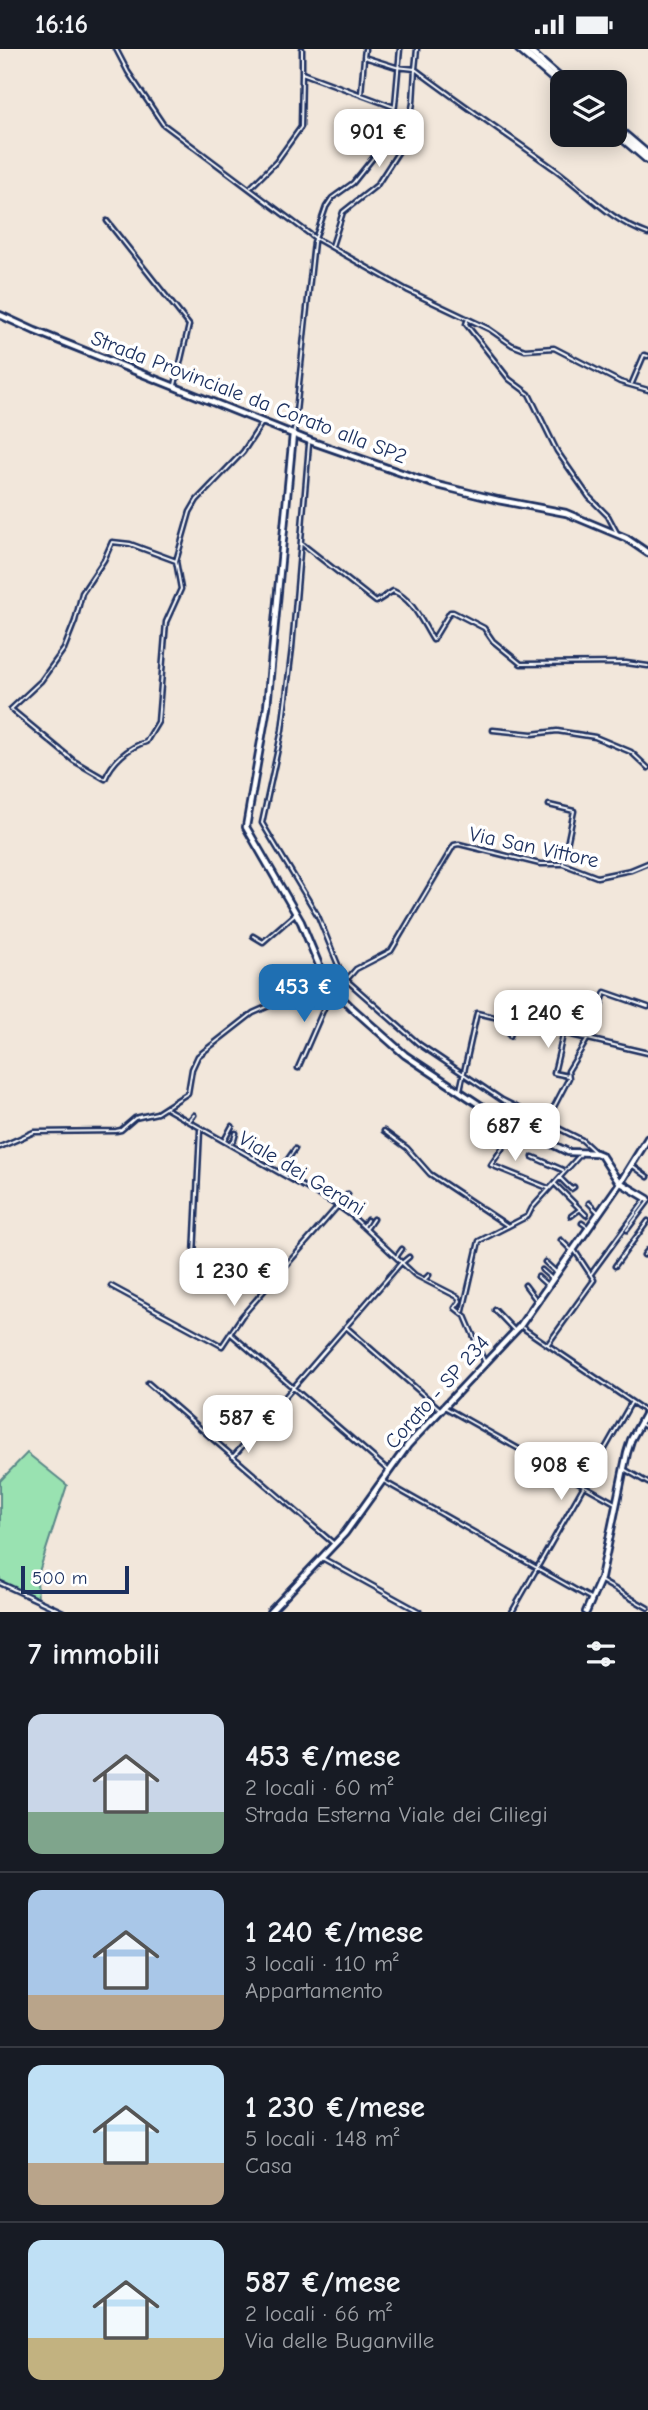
<!DOCTYPE html>
<html lang="it">
<meta charset="utf-8">
<style>
:root{--surface:#171b24;--page:#20242c;--text:#f1f3f6;--muted:#9ea1a6;--line:#363941;--accent:#1f6fb2}
body{margin:0;font-family:"Comic Neue",sans-serif;background:var(--page);color:var(--text);height:100vh;display:flex;flex-direction:column;font-size:26px;white-space:nowrap}
*{box-sizing:border-box;margin:0}
p{font-size:23px;color:var(--muted)}
.icon{flex:none;width:38px;height:38px;fill:none;stroke:currentColor;stroke-width:2;stroke-linecap:round;stroke-linejoin:round}
.map{position:relative;height:1563px;overflow:hidden}
.sheet{display:flex;flex-direction:column;background:var(--surface);flex:1}
.sheet>*{flex:none}
.tools{position:absolute;left:550px;top:21px;display:grid;gap:14px}
.tools a{display:grid;place-items:center;width:77px;height:77px;border-radius:14px;background:var(--surface);box-shadow:0 4px 18px #0003;font-size:35px}
.scale{position:absolute;left:21px;bottom:18px;width:108px;box-sizing:border-box;padding-left:7px;border:4px solid #1b2f5e;border-top:0;font-size:19px;line-height:24px;white-space:nowrap;color:#1b2f5e;-webkit-text-stroke:5px #fff;paint-order:stroke}
.price{position:absolute;translate:-50% -60px;padding:0 16px;border-radius:14px;background:#fff;color:#222;font-size:23px;line-height:46px;filter:drop-shadow(0 2px 4px #0008)}
.price::after{content:'';position:absolute;left:50%;top:42px;width:21px;height:16px;margin-left:-10px;background:inherit;clip-path:polygon(0 0,100% 0,50% 100%)}
.price.selected{background:var(--accent);color:#fff}
ul{padding:0;list-style:none}
li{display:flex;align-items:center;gap:21px;height:175px;padding:0 28px}
li+li{border-top:2px solid var(--line)}
li span{display:grid;place-items:center;flex:none;width:196px;height:140px;border-radius:14px;color:#555}
li>.icon{margin-inline-start:auto}
span .icon{width:84px;height:84px;fill:#fffc;stroke-width:1}
li b{font-size:30px}
h2{display:flex;justify-content:space-between;align-items:center;height:84px;padding:0 28px;font-size:30px}
.status{display:flex;justify-content:space-between;align-items:center;height:49px;padding:0 35px;background:var(--surface);direction:ltr}
.status svg{height:19px;fill:currentColor}
.map>svg:first-child{display:block}
</style>
<div class="status"><b>16:16</b><svg viewBox="0 0 49 12"><path d="M0 12V9h3v3zM5 12V6h3v6zM10 12V3h3v9zM15 12V0h3v12zM26 1h20v11H26zM47 4h2v5h-2z"/></svg></div>
<div class="map">
<svg width="648" height="1563" viewBox="0 0 648 1563">
<rect width="100%" height="100%" fill="#f2e7db"/>
<filter id="ink" filterUnits="userSpaceOnUse"><feTurbulence type="fractalNoise" baseFrequency=".0143" numOctaves="2"/><feDisplacementMap in="SourceGraphic" scale="14" xChannelSelector="R" yChannelSelector="G"/><feConvolveMatrix kernelMatrix="1 2 1 2 8 2 1 2 1" color-interpolation-filters="sRGB"/></filter>
<g filter="url(#ink)">
<path fill="#99e2b1" stroke="#5a8888" stroke-width="2" d="M27,1404l40,32 -30,93 1,23 -38,-17v-103z"/>
<g fill="none" stroke-linecap="round" stroke-linejoin="round">
<g stroke="#1b2f5e" stroke-width="7">
<path id="street" d="M116,0l12,23 35,52 152,114 92,52 82,39 23,16 13,5 29,-2 66,34 28,8
M302,0v24l92,34
M417,0l-2,20c46,35 94,67 141,101 30,22 55,51 92,64
M361,45l3,-36
M251,138l25,-25 25,-35 1,-54
M107,172l82,104 -14,60
M332,197l11,-34 34,-27 29,-45 7,-37 2,-34 -19,-2 -32,-10 1,-8
M467,272l-1,3 43,55 20,15 28,57 32,46 19,19 9,17
M632,334l12,-28 4,1
M294,382l20,-189 12,-35 6,-9 21,-15 36,-45 6,-33 5,-56
M309,395l-17,204 -10,82 -20,93 56,93 25,61 76,67 83,56 80,40 13,12
M301,494l75,59 17,-11c21,9 29,32 40,49l17,-28h3l31,16 9,13 28,23 105,-1 22,3
M176,512l-46,-17 -18,-2 -8,18 -22,33 -7,28 -11,28 -23,32 -30,28 63,52 31,18c7,-17 23,-32 41,-37l12,-20 8,-100 15,-33 -5,-28 14,-49 7,-12 46,-48 19,-29
M493,681l39,4 25,-3 38,6 36,15 17,16
M549,756l25,6 -11,53
M253,887l10,6 32,-28
M563,986l-9,38 14,3
M510,987l4,-14
M591,989l14,-46 43,15
M298,1019l34,-78
M460,1041l17,-77 171,40
M167,1060l171,97 14,10 63,59 43,22 2,4 -5,7 10,8 20,47
M189,1072l5,-6
M546,1073l23,-44 -1,-7 19,-31
M516,1079l-25,37 57,23
M384,1082l23,17 23,26 78,52
M224,1092l8,-15
M229,1095l5,-4 2,-7
M0,1098l34,-15 82,-1 5,-1 14,-12 22,-5 31,-20 4,-24 6,-13 55,-43 61,-27 35,-9 7,-8 35,-18 63,-106 5,-1 81,20h23l34,13 34,-7 17,-7
M533,1108l30,13
M254,1109l3,-6
M633,1117l15,11
M279,1123l16,-23
M560,1129l11,11 3,-2
M555,1135l31,31
M329,1150l4,-6
M589,1154l10,10
M338,1156l10,-11
M353,1166l4,-6
M571,1167l8,-6
M582,1174l7,5
M364,1176l3,-5
M367,1179l6,-9
M627,1181l21,-28
M561,1191l9,9
M644,1206l4,-5
M397,1207l5,-7
M403,1213l6,-5
M545,1213l12,11
M615,1217l33,-45
M542,1221l10,9
M591,1225l55,-75
M193,1228l7,-147
M538,1228l10,9
M425,1230l4,-4
M525,1236l12,16
M111,1237l111,60 20,-30 95,-109
M495,1261l19,20
M463,1262l16,-70 49,-25 4,-8 48,-53
M346,1278l95,83
M523,1279l122,83
M231,1285l157,136
M548,1295l46,-64 -19,-29
M148,1334l185,160
M446,1359l169,95
M641,1375l7,4
M233,1408l168,-194
M624,1420l24,14
M385,1433l205,116
M322,1509l98,54
M601,1532l47,27
M0,1534l63,29
M512,1563l119,-209"/>
</g>
<g stroke="#1b2f5e" stroke-width="10">
<path id="secondary" d="M527,0l38,33
M614,76l34,29
M0,266l35,16 275,110 123,43 65,16 68,13 60,25 22,15
M293,385l-26,273 -21,120 55,95 25,60 25,25 54,48 99,66 64,31 28,1 5,2 17,26
M622,1131l26,-42
M621,1134l27,16
M270,1563l75,-79 63,-88 112,-119 100,-143
M586,1563l15,-34 26,-125 4,-13 17,-31"/>
</g>
<g stroke="#1b2f5e" stroke-width="11">
<path id="highway" d="M519,0l43,37
M614,82l34,29"/>
</g>
<use href="#street" stroke="#fff" stroke-width="2"/>
<use href="#secondary" stroke="#fff" stroke-width="4.5"/>
<use href="#highway" stroke="#fff" stroke-width="6"/>
</g>
</g>
<g text-anchor="middle" dominant-baseline="central" stroke-width="7" stroke-linejoin="round" paint-order="stroke">
<g font-size="21" fill="#1b2f5e" stroke="#fff">
<text transform="translate(249 348) rotate(21)">Strada Provinciale da Corato alla SP2</text>
<text transform="translate(534 798) rotate(12)">Via San Vittore</text>
<text transform="translate(302 1124) rotate(31)">Viale dei Gerani</text>
<text transform="translate(437 1343) rotate(-48)">Corato - SP 234</text>
</g>
</g>
</svg>
<div class="tools">
<a><svg class="icon" aria-label="layers" viewBox="0 0 24 24"><path d="M12 4l9 5-9 5-9-5zM3 14l9 5 9-5"/></svg></a>
</div>
<div class="scale">500 m</div>
<b class="price" style="left:379px;top:120px">901 €</b>
<b class="price selected" style="left:304px;top:975px">453 €</b>
<b class="price" style="left:548px;top:1001px">1 240 €</b>
<b class="price" style="left:515px;top:1114px">687 €</b>
<b class="price" style="left:234px;top:1259px">1 230 €</b>
<b class="price" style="left:248px;top:1406px">587 €</b>
<b class="price" style="left:561px;top:1453px">908 €</b>
</div>
<section class="sheet">
<h2>7 immobili<svg class="icon" aria-label="filters" viewBox="0 0 24 24"><path d="M4 7h16M4 17h16"/><circle cx="9" cy="7" r="2"/><circle cx="15" cy="17" r="2"/></svg></h2>
<ul>
<li><span style="background:linear-gradient(#c9d6e8 70%,#7fa58c 0)"><svg class="icon" aria-label="home" viewBox="0 0 24 24"><path d="M3 11l9-7 9 7M6 9v11h12V9"/></svg></span><div><b>453 €/mese</b><p>2 locali · 60 m²</p><p>Strada Esterna Viale dei Ciliegi</p></div></li>
<li><span style="background:linear-gradient(#a9c7e8 75%,#b9a48a 0)"><svg class="icon" aria-label="home" viewBox="0 0 24 24"><path d="M3 11l9-7 9 7M6 9v11h12V9"/></svg></span><div><b>1 240 €/mese</b><p>3 locali · 110 m²</p><p>Appartamento</p></div></li>
<li><span style="background:linear-gradient(#bfe0f5 70%,#b9a48a 0)"><svg class="icon" aria-label="home" viewBox="0 0 24 24"><path d="M3 11l9-7 9 7M6 9v11h12V9"/></svg></span><div><b>1 230 €/mese</b><p>5 locali · 148 m²</p><p>Casa</p></div></li>
<li><span style="background:linear-gradient(#bfe0f5 70%,#c2b280 0)"><svg class="icon" aria-label="home" viewBox="0 0 24 24"><path d="M3 11l9-7 9 7M6 9v11h12V9"/></svg></span><div><b>587 €/mese</b><p>2 locali · 66 m²</p><p>Via delle Buganville</p></div></li>
</ul>
</section>
